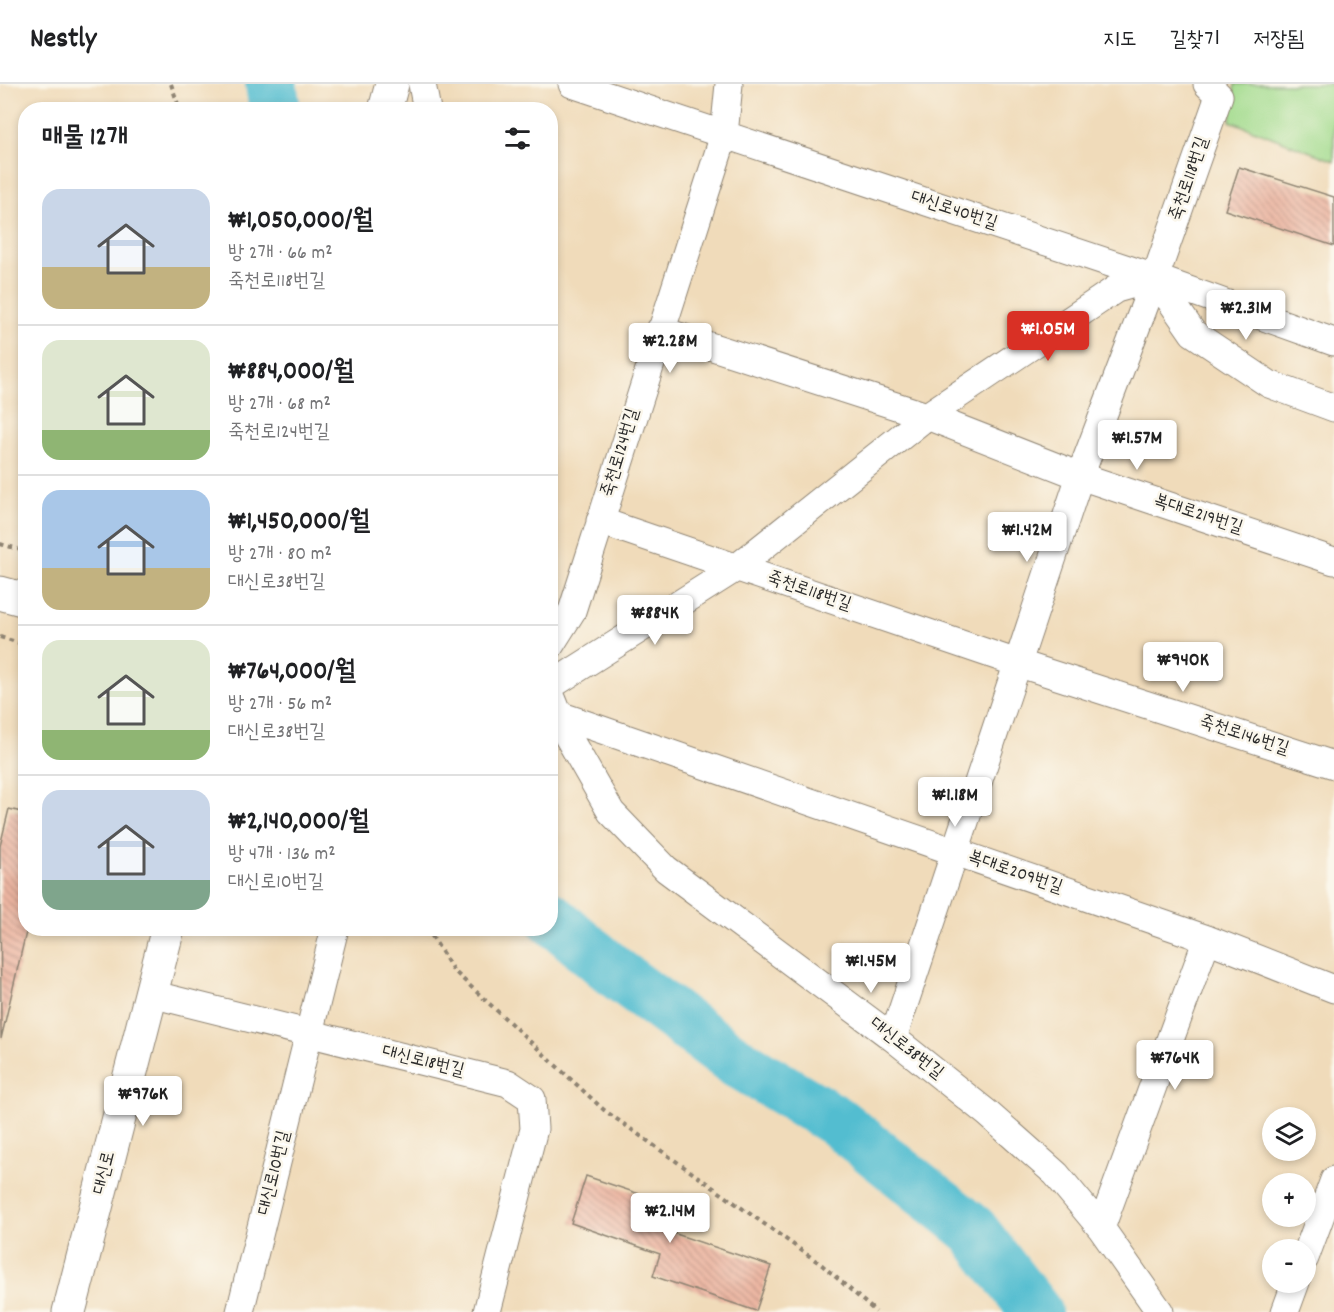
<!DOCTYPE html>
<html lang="ko">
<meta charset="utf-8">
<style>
:root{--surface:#fff;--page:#f6f6f6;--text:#202124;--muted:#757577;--line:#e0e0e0;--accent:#d93025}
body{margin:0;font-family:Dekko,"Poor Story",sans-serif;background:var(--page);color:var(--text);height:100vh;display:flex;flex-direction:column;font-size:22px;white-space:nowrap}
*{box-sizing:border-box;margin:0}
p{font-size:20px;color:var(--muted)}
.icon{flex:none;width:33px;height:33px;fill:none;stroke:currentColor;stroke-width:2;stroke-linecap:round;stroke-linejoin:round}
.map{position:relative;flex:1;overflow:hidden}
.panel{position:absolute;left:18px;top:18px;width:540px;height:834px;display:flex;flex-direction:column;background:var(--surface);border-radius:24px;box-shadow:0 3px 9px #0003}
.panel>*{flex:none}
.controls{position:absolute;left:1262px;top:1023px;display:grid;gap:12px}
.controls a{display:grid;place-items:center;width:54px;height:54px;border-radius:50%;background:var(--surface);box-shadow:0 3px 9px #0003;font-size:30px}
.price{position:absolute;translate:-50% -51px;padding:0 14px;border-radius:6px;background:#fff;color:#222;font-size:20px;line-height:39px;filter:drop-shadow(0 2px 3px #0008)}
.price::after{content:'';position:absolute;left:50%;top:36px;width:18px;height:14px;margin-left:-9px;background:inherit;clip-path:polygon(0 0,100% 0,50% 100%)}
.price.current{background:var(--accent);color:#fff}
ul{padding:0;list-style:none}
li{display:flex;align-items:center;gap:18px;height:150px;padding:0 24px}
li+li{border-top:2px solid var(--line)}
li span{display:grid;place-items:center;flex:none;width:168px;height:120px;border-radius:18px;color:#555}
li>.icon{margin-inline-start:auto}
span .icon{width:72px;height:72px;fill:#fffc;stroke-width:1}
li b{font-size:26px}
h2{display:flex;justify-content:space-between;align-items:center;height:72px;padding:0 24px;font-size:26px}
header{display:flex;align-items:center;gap:36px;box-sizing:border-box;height:84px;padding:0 30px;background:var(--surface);border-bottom:2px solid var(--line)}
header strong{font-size:28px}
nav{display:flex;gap:33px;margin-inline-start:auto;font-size:21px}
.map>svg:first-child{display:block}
</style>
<header>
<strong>Nestly</strong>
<nav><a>지도</a><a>길찾기</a><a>저장됨</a></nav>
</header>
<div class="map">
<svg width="1334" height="1228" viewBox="0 0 1334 1228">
<defs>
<pattern id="building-back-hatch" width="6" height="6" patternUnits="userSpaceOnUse" patternTransform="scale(1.5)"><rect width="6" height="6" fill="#ecb5a1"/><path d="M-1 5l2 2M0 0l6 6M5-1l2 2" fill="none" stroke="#bf9383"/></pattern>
</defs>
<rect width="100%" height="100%" fill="#fbf7ec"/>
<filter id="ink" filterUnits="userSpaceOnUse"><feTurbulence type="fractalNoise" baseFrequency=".0167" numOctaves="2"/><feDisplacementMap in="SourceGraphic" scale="12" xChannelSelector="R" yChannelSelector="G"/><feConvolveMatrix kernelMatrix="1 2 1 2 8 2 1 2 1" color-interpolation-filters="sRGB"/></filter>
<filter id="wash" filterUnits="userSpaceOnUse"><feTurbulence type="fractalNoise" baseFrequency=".008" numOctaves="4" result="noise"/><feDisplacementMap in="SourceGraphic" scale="24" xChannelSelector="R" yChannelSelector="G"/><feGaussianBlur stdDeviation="1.35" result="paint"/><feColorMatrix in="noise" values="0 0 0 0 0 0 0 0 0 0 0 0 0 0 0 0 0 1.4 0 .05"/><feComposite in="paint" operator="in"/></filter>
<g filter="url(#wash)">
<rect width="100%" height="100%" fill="#f0dbba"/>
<path fill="#a2db8d" stroke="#66835c" stroke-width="1.5" d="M1235,0h99v77l-104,-40z"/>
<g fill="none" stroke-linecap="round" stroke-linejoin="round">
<path stroke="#53bdd0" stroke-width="52" d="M271,0l4,26
M550,833l66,56 118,87 102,61 136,108 64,83"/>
</g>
<g id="blocks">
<path fill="url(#building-back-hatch)" d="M1239,83l95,30v49l-109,-36z
M9,725l17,4v115h1l-26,111 -1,-193z
M586,1092l89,30 -8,25 104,35 -15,45 -103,-35 7,-22 -89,-31z"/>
</g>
</g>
<g filter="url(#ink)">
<use href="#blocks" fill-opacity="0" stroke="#8e8372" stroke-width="1.5"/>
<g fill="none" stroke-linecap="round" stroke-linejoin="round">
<g stroke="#8e8372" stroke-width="29">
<path id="street" d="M422,0l5,26
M572,0l583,194 179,64
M927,332l189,-127 39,-11 38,55 76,51 65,24
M927,332l153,60 254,85
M600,437l417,142 317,102
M550,562l22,-35 152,-476 5,-51
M550,602l186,-118 191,-152 -267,-86
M550,609l17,42 44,77 55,57 227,169 94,75 69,61 45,54 59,84
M559,631l648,224 127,50
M151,910l357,89 24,16 2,30 -47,183
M893,954l187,-562 75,-198 64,-182 -12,-12
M1101,1144l106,-289
M1305,1174l29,-78
M240,1228l95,-384
M1285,1228l11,-30"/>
</g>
<g stroke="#8e8372" stroke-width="35">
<path id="secondary" d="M385,26l7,-26
M0,509l26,7
M69,1228l99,-384"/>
</g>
<path stroke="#8e8372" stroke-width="4" stroke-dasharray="4.5 4.5" stroke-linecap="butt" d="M171,0l9,26
M0,460l26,7
M0,553l26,8
M427,844l26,42 151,140 218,155 54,47"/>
<use href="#street" stroke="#fff" stroke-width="27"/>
<use href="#secondary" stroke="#fff" stroke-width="33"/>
</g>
</g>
<g text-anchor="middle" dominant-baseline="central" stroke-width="5" stroke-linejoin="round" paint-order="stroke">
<g font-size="18" fill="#2b2b2b" stroke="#fbf7ec">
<text transform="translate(1190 95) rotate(-71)">죽천로118번길</text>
<text transform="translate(954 127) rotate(18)">대신로40번길</text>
<text transform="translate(621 369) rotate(-73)">죽천로124번길</text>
<text transform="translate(1198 431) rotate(18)">복대로219번길</text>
<text transform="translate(809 508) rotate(19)">죽천로118번길</text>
<text transform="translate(1244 652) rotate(18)">죽천로146번길</text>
<text transform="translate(1015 789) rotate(19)">복대로209번길</text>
<text transform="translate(906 965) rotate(38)">대신로38번길</text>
<text transform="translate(423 978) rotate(14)">대신로18번길</text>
<text transform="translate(105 1089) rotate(-76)">대신로</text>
<text transform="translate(275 1089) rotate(-76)">대신로10번길</text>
</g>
</g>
</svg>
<div class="controls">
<a><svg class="icon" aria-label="layers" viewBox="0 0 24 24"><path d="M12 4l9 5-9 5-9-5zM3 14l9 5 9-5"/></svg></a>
<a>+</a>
<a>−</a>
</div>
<b class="price" style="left:1246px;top:257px">₩2.31M</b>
<b class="price current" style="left:1048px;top:278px">₩1.05M</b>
<b class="price" style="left:670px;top:290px">₩2.28M</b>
<b class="price" style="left:1137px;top:387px">₩1.57M</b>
<b class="price" style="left:1027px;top:479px">₩1.42M</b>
<b class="price" style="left:655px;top:562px">₩884K</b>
<b class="price" style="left:1183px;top:609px">₩940K</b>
<b class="price" style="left:955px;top:744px">₩1.18M</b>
<b class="price" style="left:871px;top:910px">₩1.45M</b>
<b class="price" style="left:1175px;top:1007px">₩764K</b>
<b class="price" style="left:143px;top:1043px">₩976K</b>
<b class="price" style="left:670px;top:1160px">₩2.14M</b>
<section class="panel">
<h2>매물 12개<svg class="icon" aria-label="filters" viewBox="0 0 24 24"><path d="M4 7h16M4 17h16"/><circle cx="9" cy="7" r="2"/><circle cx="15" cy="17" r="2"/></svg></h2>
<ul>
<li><span style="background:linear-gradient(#c9d6e8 65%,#c2b280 0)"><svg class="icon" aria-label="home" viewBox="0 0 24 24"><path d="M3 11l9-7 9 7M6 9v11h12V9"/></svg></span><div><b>₩1,050,000/월</b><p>방 2개 · 66 m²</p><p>죽천로118번길</p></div></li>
<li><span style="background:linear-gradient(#dfe7d0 75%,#8fb573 0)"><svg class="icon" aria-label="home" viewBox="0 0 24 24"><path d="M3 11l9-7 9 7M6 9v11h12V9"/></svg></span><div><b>₩884,000/월</b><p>방 2개 · 68 m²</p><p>죽천로124번길</p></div></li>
<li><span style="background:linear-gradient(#a9c7e8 65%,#c2b280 0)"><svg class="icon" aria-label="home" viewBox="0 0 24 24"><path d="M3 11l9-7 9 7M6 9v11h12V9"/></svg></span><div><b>₩1,450,000/월</b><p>방 2개 · 80 m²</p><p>대신로38번길</p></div></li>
<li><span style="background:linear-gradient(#dfe7d0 75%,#8fb573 0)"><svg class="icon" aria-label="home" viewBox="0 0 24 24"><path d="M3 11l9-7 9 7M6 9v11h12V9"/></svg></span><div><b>₩764,000/월</b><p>방 2개 · 56 m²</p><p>대신로38번길</p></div></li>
<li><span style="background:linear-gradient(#c9d6e8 75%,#7fa58c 0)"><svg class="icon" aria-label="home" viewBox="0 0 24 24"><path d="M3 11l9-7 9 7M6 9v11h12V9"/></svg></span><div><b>₩2,140,000/월</b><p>방 4개 · 136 m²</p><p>대신로10번길</p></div></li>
</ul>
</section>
</div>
